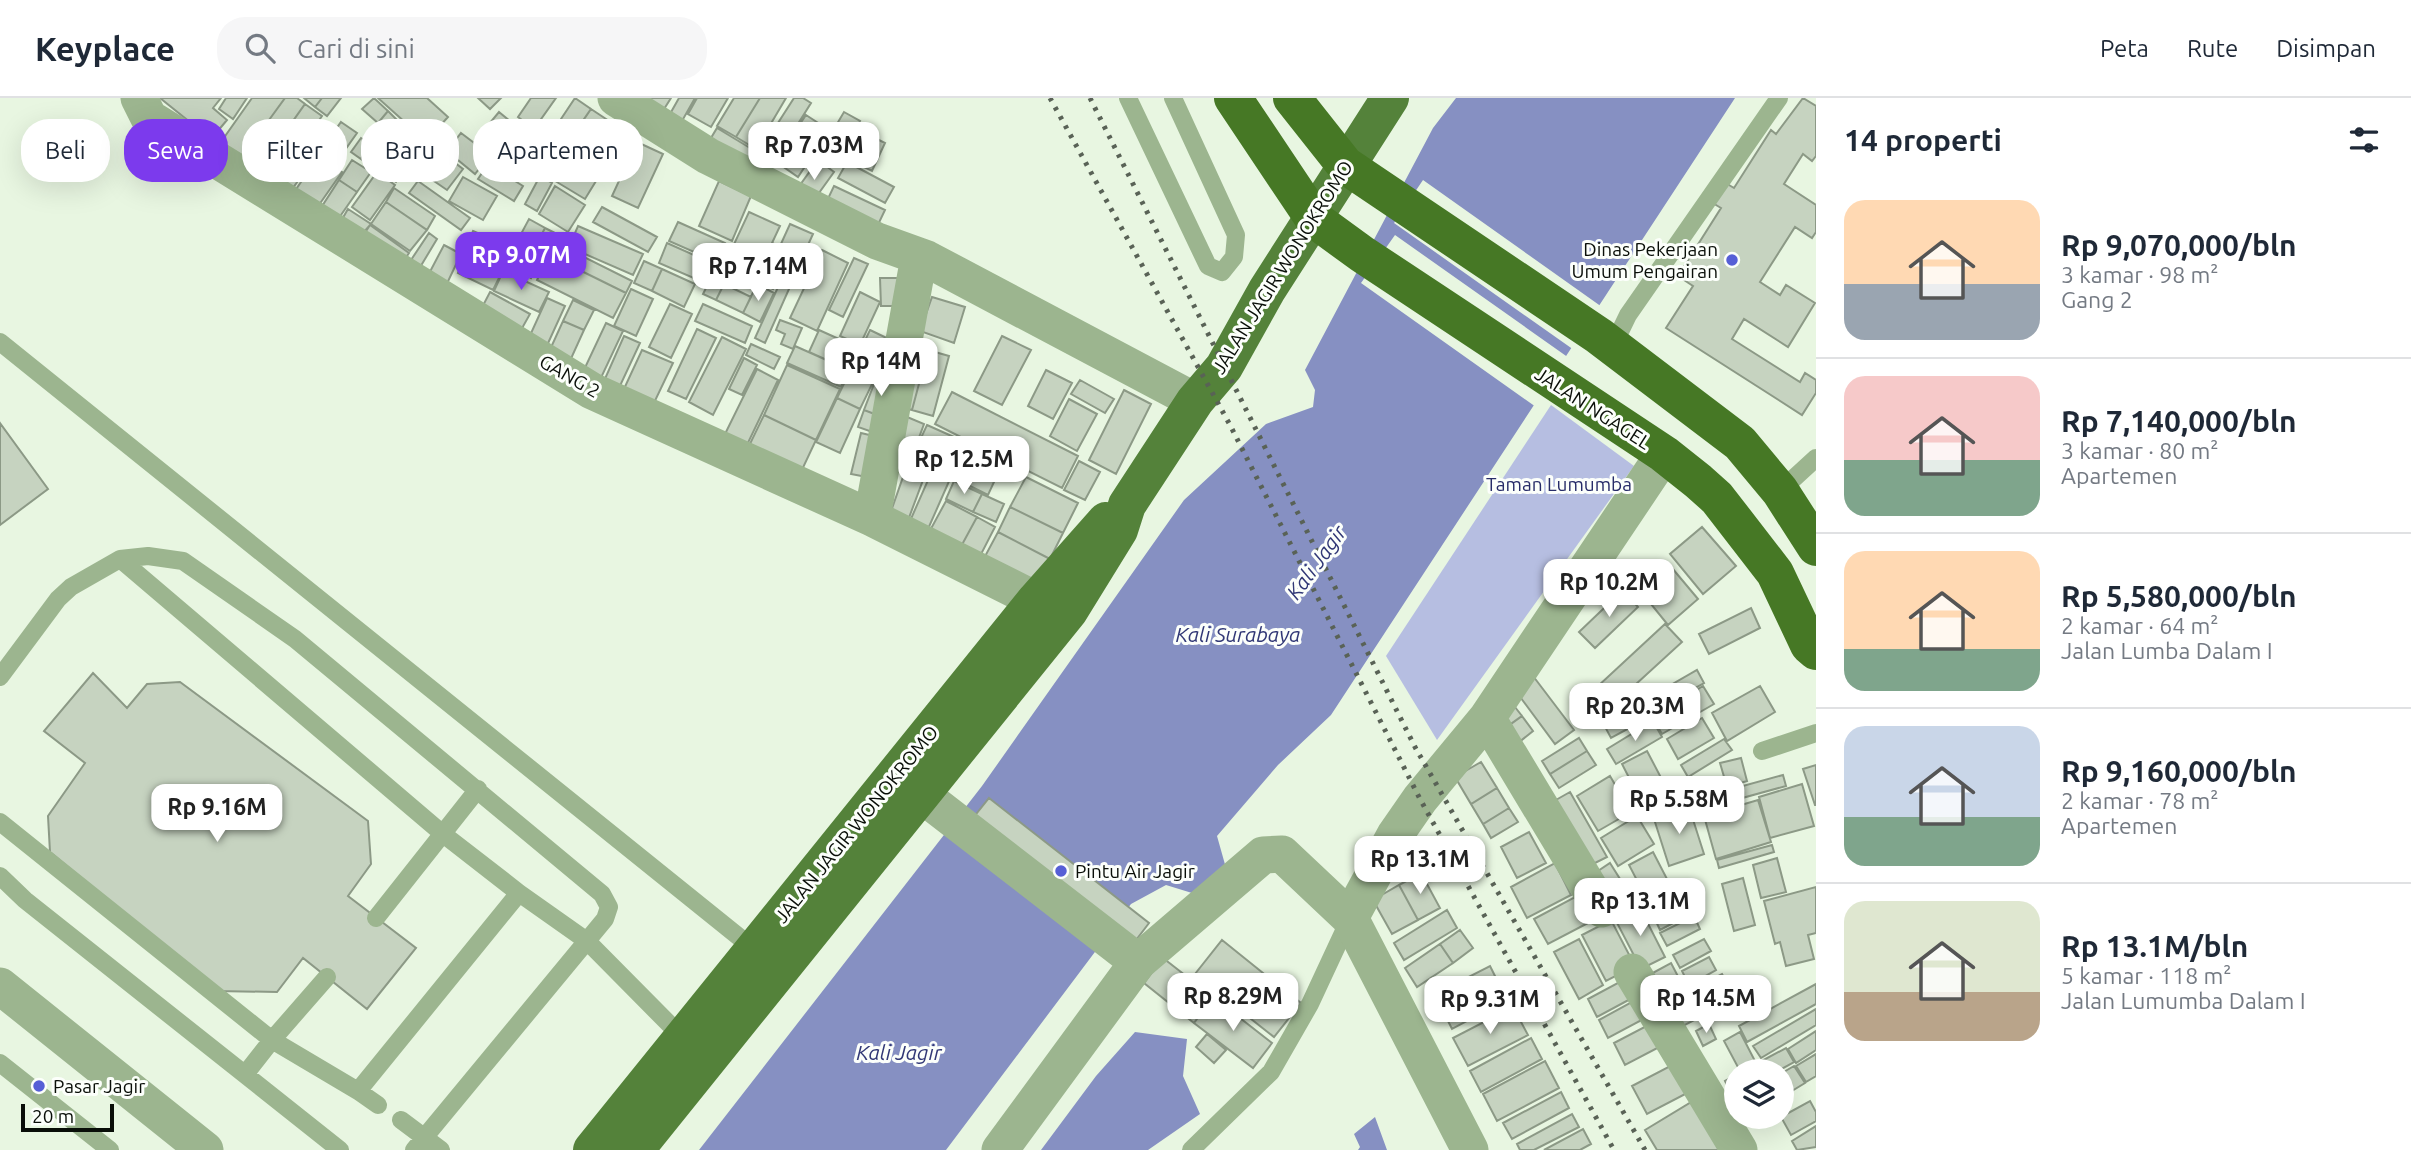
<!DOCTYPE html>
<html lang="id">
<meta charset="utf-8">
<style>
:root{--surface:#fff;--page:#f6f6f7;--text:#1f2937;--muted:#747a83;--line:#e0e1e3;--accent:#7c3aed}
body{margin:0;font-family:Ubuntu,sans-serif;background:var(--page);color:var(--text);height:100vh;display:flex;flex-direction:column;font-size:26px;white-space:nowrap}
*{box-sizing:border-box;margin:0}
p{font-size:23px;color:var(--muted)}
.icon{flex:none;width:38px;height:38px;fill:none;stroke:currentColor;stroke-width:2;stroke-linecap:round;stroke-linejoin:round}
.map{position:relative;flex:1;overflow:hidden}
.sheet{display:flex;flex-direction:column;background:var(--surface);width:595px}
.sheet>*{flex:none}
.hud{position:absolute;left:21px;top:21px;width:665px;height:63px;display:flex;gap:14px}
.buttons{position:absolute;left:1724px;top:961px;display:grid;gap:14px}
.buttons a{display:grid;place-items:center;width:70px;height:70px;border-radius:50%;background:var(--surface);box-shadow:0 7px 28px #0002;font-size:35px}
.scale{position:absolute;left:21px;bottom:18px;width:93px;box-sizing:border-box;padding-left:7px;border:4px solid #090e08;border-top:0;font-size:19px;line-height:24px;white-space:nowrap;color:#090e08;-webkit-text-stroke:5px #fcfffb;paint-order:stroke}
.price{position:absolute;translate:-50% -60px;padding:0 16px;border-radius:14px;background:#fff;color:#222;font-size:23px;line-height:46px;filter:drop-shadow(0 2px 4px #0008)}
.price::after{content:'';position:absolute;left:50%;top:42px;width:21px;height:16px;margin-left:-10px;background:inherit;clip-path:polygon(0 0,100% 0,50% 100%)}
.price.selected{background:var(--accent);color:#fff}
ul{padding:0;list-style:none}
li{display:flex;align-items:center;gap:21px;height:175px;padding:0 28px}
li+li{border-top:2px solid var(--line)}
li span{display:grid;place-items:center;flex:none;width:196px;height:140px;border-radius:21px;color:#555}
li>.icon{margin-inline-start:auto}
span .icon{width:84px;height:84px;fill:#fffc;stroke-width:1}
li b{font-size:30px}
h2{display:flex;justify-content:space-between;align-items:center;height:84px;padding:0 28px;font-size:30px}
.chip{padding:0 24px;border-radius:28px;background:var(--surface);box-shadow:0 7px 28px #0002;font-size:24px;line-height:63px}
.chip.selected{background:var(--accent);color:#fff}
header{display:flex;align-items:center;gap:42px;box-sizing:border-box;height:98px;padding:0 35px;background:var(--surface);border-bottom:2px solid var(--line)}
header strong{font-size:33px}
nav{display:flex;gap:38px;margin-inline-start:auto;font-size:24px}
.search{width:490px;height:63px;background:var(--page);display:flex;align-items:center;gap:18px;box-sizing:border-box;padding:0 24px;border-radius:28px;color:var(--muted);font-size:26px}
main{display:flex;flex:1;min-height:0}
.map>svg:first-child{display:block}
</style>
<header>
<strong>Keyplace</strong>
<div class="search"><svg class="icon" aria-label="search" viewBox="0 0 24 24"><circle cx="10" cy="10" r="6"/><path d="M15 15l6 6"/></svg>Cari di sini</div>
<nav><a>Peta</a><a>Rute</a><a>Disimpan</a></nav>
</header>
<main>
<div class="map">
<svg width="1816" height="1052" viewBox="0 0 1816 1052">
<rect width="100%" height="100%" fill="#e8f6e1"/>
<path fill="#b6bee1" d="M1551,307l83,61 -197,274 -51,-84z"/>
<path fill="#8690c2" d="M1456,0h279l-404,617 -53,50 -61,71 9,32 -21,29 -39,-12 -35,19 -185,246h-247l283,-364 202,-286 82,-76 47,-17 2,-17 -10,-20 128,-242z
M1135,934l52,7 -4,37 17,38 -52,36h-107l55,-74z
M1375,1019l12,33h-29l2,-3 -6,-13z"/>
<path fill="#e8f6e1" d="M1423,82l179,127 -28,43 -180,-127z
M1395,137l174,123 -33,49 -175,-124z"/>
<path fill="#c6d3c0" stroke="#8c9986" stroke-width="2" d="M160,0h61l-8,10 14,12 -16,19z
M226,0h21l-14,21 -14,-10z
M252,0h33l-48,66 -21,-15z
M285,0h12l8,6 -51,72 -17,-12z
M304,0h18l-7,9z
M322,0h19l-14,18 -12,-9z
M374,0l14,13 -10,12 -16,-14z
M378,0h49l21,19 -22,24z
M478,0h23l-11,11z
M531,0h25l-22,31 -16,-12z
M575,0l16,11 -29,42 -15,-11z
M637,0h34l-12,19z
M679,0h16l-13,23 -12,-7z
M697,0h31l-17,29 -23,-13z
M734,0h26l-24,39 -19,-11z
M760,0h26l-30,51 -20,-12z
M794,0h9l8,5 -47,75 -15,-10z
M1803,0l13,8v50l-4,5 -9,-7 -19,30 32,21v27l-4,6 -17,-11 -35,55 20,13 6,-10 29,18 -27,44 -44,-28 -12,20 68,43 5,-9 11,7v13l-14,22 -136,-87 27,-42 -15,-10 43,-68 -10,-6 13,-20 10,6 37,-58 5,4z
M305,6l17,12 -51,72 -17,-12z
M591,11l18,12 -29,42 -18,-12z
M388,13l9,9 -11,11 -8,-8z
M499,14l29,24 -15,18 -29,-24z
M844,14l16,9 -25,44 -17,-9z
M806,17l23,15 -31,47 -23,-16z
M341,24l16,11 -22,31 -16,-11z
M396,25l16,16 -18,17 -15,-15z
M611,26l14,7 -22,45 -15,-8z
M717,30l38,23 -12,20 -38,-23z
M484,32l29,24 -8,10 -29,-23z
M861,33l24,12 -13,28 -24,-12z
M461,35l29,22 -15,19 -28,-23z
M361,40l10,6 -10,15 -10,-7z
M637,44l26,12 -25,54 -26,-12z
M305,46l13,9 -28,39 -13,-9z
M371,46l35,24 -10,14 -35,-23z
M538,48l58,35 -11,18 -58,-35z
M440,54l10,7 -16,22 -10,-8z
M319,58l23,16 -28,40 -24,-14z
M450,61l13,10 -16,21 -13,-9z
M352,62l19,12 -14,20 -18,-12z
M818,62l16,12 -23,32 -16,-12z
M847,64l47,25 -9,16 -47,-25z
M488,66l35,22 -9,15 -36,-22z
M377,74l18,13 -25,35 -18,-13z
M540,78l12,7 -15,28 -12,-7z
M463,79l34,19 -14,24 -34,-19z
M339,82l18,12 -23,33 -17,-11z
M418,83l52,37 -9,12 -52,-37z
M719,83l32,15 -19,45 -33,-15z
M555,88l30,19 -17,27 -29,-18z
M834,88l51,24 -10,21 -51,-24z
M394,90l41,28 -8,14 -41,-28z
M386,104l41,28 -17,21 -39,-27z
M602,109l55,30 -9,15 -55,-30z
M348,111l23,15 -15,17 -19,-13z
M749,114l31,14 -8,17 18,9 -17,37 -19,-9 -1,4 -31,-14z
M529,121l16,9 -23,44 -17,-8z
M678,124l47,21 -8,19 -48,-21z
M790,126l23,10 -10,22 -23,-10z
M370,127l39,28 -11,16 -39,-27z
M578,128l65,28 -10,21 -64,-28z
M545,130l10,5 -24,45 -9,-6z
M473,133l32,14 -9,19 -31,-13z
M429,135l8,6 -21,35 -11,-5z
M556,145l76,38 -6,12 -77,-38z
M667,145l47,21 -9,19 -46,-20z
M444,147l17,9 -19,40 -19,-9z
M822,152l26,13 -31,68 -27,-13z
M549,157l77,38 -13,25 -76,-38z
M465,159l36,17 -8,16 -35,-17z
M854,160l14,6 -25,53 -14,-7z
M644,163l18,8 -10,22 -18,-8z
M662,171l33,15 -11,23 -32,-16z
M503,173l46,21 -10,20 -45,-21z
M783,178l10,4 -28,63 -10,-5z
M711,180l13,6 -8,16 -13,-6z
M880,180h19v28h-18z
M724,186l27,13 -8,16 -27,-13z
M757,186l17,9 -14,29 -17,-9z
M631,191l22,10 -17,37 -22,-10z
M490,194l40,22 -14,25 -39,-22z
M860,194l20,10 -20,43 -20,-9z
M932,199l33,10 -11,36 -34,-12z
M547,200l18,8 -21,46 -17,-10z
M573,202l21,10 -10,20 -21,-9z
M670,206l22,10 -21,44 -22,-11z
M703,206l49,22 -7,17 -50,-22z
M780,222l22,8 -9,21 -12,-5 4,-10 -9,-4z
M563,223l21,9 -15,33 -21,-9z
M606,225l17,8 -24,51 -17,-8z
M697,231l19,9 -30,61 -18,-8z
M819,232l40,18 -10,22 -40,-18z
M870,232l23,11 -17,35 -23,-11z
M624,238l16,7 -21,45 -15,-7z
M1002,238l29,14 -29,55 -28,-14z
M722,239l24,12 -33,66 -24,-13z
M751,246l29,13 -6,12 -28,-14z
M795,248l54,24 -8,17 -54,-24z
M912,248l16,4 -16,60 -16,-4z
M642,252l31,13 -20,42 -30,-14z
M928,252l21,6 -16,60 -21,-6z
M744,260l13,7 -15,30 -13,-6z
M787,267l53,24 -24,51 -52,-25z
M853,267l23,11 -16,33 -23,-11z
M757,271l21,11 -32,67 -22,-11z
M1046,272l26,13 -19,36 -25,-13z
M876,281l21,8 -12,31 -21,-8z
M1080,282l34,19 -9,14 -34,-19z
M1124,292l27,14 -35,70 -27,-14z
M952,294l126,64 -16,32 -127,-64z
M837,300l23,11 -20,44 -24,-11z
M1069,301l28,15 -20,37 -27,-15z
M864,312l21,8 -7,16 -20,-7z
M900,316l24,10 -7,19 10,4 -6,12 -26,-11z
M764,317l52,25 -16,34 -53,-24z
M0,325l48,66 -48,36z
M927,327l36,16 -12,24 -15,-8 3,-7 -19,-10z
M861,335l21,5 -10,40 -21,-4z
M965,345l12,5 -8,18 -12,-6z
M910,359l19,7 -22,59 -18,-6z
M1079,363l21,11 -15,28 -21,-10z
M936,364l18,8 -26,59 -18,-8z
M964,369l30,15 -6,13 -30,-15z
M1026,379l52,26 -15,30 -53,-26z
M954,383l28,13 -9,18 -27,-13z
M982,396l22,10 -8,18 -23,-10z
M946,403l31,16 -19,35 -31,-16z
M1010,409l53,26 -13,26 -52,-27z
M977,419l18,10 -18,35 -19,-10z
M1702,429l34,39 -33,28 -33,-40z
M998,434l52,27 -15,30 -53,-27z
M1672,470l26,31 -30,26 -26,-32z
M1623,492l15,17 -43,41 -16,-16z
M1751,510l9,20 -51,26 -10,-20z
M1665,526l17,18 -82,75 -16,-18z
M1697,572l7,13 -54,30 -7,-12z
M1530,574l44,58 -19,14 -43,-58z
M93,575l34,35 20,-24 33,-2 188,139 3,43 -23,32 68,52 -49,61 -64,-51 -26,34 -61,-1 -166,-139 -2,-36 37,-53 -41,-32z
M1703,588l11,18 -52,30 -10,-17z
M1760,588l15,26 -48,29 -15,-28z
M1511,604l11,14 -21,15z
M1638,605l8,16 -35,19 -8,-15z
M1522,618l11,15 -20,16 -12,-16z
M1702,620l12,20 -36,21 -11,-20z
M1653,623l9,16 -46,27 -9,-15z
M1579,640l8,13 -37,23 -8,-13z
M1724,641l8,11 -44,27 -7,-12z
M1587,653l9,14 -37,23 -9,-14z
M1647,653l21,40 -25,14 -21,-41z
M1741,660l6,23 -20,6 -7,-24z
M1481,664l16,26 -26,16 -16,-27z
M1816,667v40h-1l-12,-36z
M1783,677l3,11 -91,25 -3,-11z
M1610,678l21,36 -33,19 -21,-35z
M1802,686l12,42 -44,12 -11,-41z
M1497,690l12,20 -26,16 -12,-20z
M1681,692l4,10 -32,15 -4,-10z
M1570,694l37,65 -22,11 -38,-63z
M989,700l160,125 -16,21 -160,-126z
M1758,702l13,42 -55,17 -12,-43z
M1689,709l15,47 -35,12 -15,-47z
M1509,710l9,14 -27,16 -8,-14z
M1637,718l17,28 -36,22 -17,-28z
M1529,734l17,31 -29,15 -16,-31z
M1772,747l2,7 -55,16 -2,-8z
M1653,754l14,27 -24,13 -14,-27z
M1777,760l9,34 -25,6 -8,-33z
M1555,765l16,32 -44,23 -16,-31z
M1610,765l10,16 -23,13 -8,-15z
M1421,775l19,35 -22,12 -19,-35z
M1743,780l12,47 -21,6 -12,-47z
M1626,784l10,16 -27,13 -7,-12z
M1674,786l8,17 -27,14 -8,-17z
M1399,787l19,35 -26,14 -19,-34z
M1816,789v46l-8,2 6,24 -28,7 -6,-24 -5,2 -11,-43z
M1575,799l13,26 -40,21 -14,-25z
M1685,803l7,12 -32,17 -6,-13z
M1639,808l26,51 -24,12 -26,-50z
M1447,812l10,18 -53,32 -10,-17z
M1694,818l6,13 -33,17 -7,-13z
M1611,822l24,46 -29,15 -24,-46z
M1460,832l13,18 -20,15 -13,-19z
M1579,841l24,46 -24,14 -25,-47z
M1704,841l7,12 -31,17 -7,-13z
M1222,842l51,41 -27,34 -51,-41z
M1440,846l13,19 -36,24 -12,-19z
M1709,859l7,13 -27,15 -7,-14z
M1163,860l50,39 -19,26 -50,-40z
M1671,865l12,23 -22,11 -12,-22z
M1490,868l9,18 -43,22 -9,-18z
M1722,876l6,11 -33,17 -6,-11z
M1627,880l9,18 -39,21 -9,-18z
M1273,883l28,22 -27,34 -28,-22z
M1816,886v20l-69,38 -8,-16z
M1685,890l15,29 -17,9 -15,-29z
M1733,890l5,11 -36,19 -6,-11z
M1500,891l6,11 -54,29 -6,-12z
M1213,899l59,46 -19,25 -59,-45z
M1639,900l10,18 -41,22 -9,-18z
M1513,909l15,28 -60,31 -15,-28z
M1816,911v16l-55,33 -8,-12z
M1654,924l11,22 -40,21 -11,-22z
M1709,926l7,15 -13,7 -7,-15z
M1816,933v19l-20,13 -8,-14z
M1740,934l16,31 -16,8 -16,-30z
M1207,936l19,16 -12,13 -18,-16z
M1531,940l11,21 -61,33 -11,-21z
M1786,950l8,14 -16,9h-35z
M1816,956v22l-10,6 -10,-16z
M1545,963l14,27 -62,33 -14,-27z
M1676,965l15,28 -44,23 -15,-28z
M1794,968l11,17 -23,14v-24z
M1736,977v18l-4,2 -7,-14z
M1561,994l8,16 -57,31 -9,-16z
M1698,1000l30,52h-71l-12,-20z
M1810,1003l6,11v9l-25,14 -10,-18z
M1572,1016l7,13 -45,23h-14l-3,-6z
M1816,1028v21l-19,3 -5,-9z
M1583,1031l8,15 -11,6h-36z"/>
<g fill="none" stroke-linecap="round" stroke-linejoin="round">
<path stroke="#9cb58f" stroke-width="18" d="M1128,0l80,168 14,6 12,-15 2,-22 -63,-137
M0,244l754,607
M1613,248l15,-31 151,-217
M1780,393l36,-33
M120,461l323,275 76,59
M0,579l58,-78 13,-12 49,-28 28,-3 35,5 112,78 307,255 7,13 -4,12 -191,231
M1762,653l54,-18
M0,724l272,218 55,-63
M0,778l25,24 315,250
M376,820l102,-129
M0,965l110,87
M246,975l26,-33 86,51 161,-198 68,48 96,97
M358,993l20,14
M401,1022l40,30
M1191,1052l80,-78 39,-68 40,-86"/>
<path stroke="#9cb58f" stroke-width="37" d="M139,0l10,20 443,273 280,127 164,82
M616,0l92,58 169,85 50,18 268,142
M872,420l47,-261
M1487,620l115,191
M922,697l216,167 125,-107 19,-1 68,64 120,232
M1350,820l45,-83 25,-36 67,-81 177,-264
M1632,874l107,178
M0,888l205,164
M1000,1052l138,-188"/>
<path stroke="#54823a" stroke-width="38" d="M592,1052l444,-550 70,-79
M635,1052l434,-539 50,-81 8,-25 68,-104 29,-34 43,-77 123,-192"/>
<path stroke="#467825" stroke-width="38" d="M1233,0l81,121 48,35 302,200 34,27 19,17 58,75 34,72 7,6
M1292,0l53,67 254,171 141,107 40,48 36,56"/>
<path stroke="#596256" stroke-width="5" stroke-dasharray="3.5 7" stroke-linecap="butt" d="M1050,0l180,327 190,374 194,351
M1090,0l325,649 230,403"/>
</g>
<g fill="#565fd6" stroke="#fcfffb" stroke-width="2.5">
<circle cx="1732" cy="162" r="7"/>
<circle cx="1061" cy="773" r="7"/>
<circle cx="39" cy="988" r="7"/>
</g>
<g text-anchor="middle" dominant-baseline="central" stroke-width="6" stroke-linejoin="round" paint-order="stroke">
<g font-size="19" fill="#090e08" stroke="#fcfffb" text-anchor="start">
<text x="1718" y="151" text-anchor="end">Dinas Pekerjaan<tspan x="1718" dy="22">Umum Pengairan</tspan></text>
<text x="1075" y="773">Pintu Air Jagir</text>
<text x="53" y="988">Pasar Jagir</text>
</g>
<g font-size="19" fill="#090e08" stroke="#fcfffb">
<text transform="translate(1282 169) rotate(-58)">JALAN JAGIR WONOKROMO</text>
<text transform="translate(570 278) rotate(30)">GANG 2</text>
<text transform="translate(1593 310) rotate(33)">JALAN NGAGEL</text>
<text transform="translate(856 726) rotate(-51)">JALAN JAGIR WONOKROMO</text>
</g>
<g font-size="19" fill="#272c68" stroke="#fcfffb">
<text x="1559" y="386">Taman Lumumba</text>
</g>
<g font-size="21" font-style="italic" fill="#313876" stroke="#fcfffb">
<text transform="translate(1316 464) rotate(-54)">Kali Jagir</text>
<text x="1238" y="536">Kali Surabaya</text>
<text x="899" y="954">Kali Jagir</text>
</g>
</g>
</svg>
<div class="buttons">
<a><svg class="icon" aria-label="layers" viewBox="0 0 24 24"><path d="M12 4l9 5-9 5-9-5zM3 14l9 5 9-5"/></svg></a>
</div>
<div class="scale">20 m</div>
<b class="price" style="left:814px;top:84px">Rp 7.03M</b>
<b class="price selected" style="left:521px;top:194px">Rp 9.07M</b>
<b class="price" style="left:758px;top:205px">Rp 7.14M</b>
<b class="price" style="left:881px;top:300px">Rp 14M</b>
<b class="price" style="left:964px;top:398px">Rp 12.5M</b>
<b class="price" style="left:1609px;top:521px">Rp 10.2M</b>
<b class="price" style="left:1635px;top:645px">Rp 20.3M</b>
<b class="price" style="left:1679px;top:738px">Rp 5.58M</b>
<b class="price" style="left:217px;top:746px">Rp 9.16M</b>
<b class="price" style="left:1420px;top:798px">Rp 13.1M</b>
<b class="price" style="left:1640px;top:840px">Rp 13.1M</b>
<b class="price" style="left:1233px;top:935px">Rp 8.29M</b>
<b class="price" style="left:1706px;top:937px">Rp 14.5M</b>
<b class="price" style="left:1490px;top:938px">Rp 9.31M</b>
<div class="hud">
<a class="chip">Beli</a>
<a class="chip selected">Sewa</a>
<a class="chip">Filter</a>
<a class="chip">Baru</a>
<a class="chip">Apartemen</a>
</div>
</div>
<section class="sheet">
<h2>14 properti<svg class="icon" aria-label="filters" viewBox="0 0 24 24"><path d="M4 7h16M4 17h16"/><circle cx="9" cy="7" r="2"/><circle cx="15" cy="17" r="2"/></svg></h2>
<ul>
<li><span style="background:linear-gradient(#ffd9b3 60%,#9aa5b1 0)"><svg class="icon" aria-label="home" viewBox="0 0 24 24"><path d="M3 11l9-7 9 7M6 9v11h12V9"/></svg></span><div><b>Rp 9,070,000/bln</b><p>3 kamar · 98 m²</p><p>Gang 2</p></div></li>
<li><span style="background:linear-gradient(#f6c9c9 60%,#7fa58c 0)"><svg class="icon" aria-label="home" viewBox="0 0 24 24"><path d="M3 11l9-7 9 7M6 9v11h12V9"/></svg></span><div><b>Rp 7,140,000/bln</b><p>3 kamar · 80 m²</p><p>Apartemen</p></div></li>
<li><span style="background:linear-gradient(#ffd9b3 70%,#7fa58c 0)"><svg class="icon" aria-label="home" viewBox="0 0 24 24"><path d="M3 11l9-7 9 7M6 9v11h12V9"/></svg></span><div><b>Rp 5,580,000/bln</b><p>2 kamar · 64 m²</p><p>Jalan Lumba Dalam I</p></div></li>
<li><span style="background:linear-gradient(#c9d6e8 65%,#7fa58c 0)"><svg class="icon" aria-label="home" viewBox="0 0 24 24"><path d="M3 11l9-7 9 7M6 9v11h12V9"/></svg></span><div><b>Rp 9,160,000/bln</b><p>2 kamar · 78 m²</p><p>Apartemen</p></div></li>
<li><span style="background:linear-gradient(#dfe7d0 65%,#b9a48a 0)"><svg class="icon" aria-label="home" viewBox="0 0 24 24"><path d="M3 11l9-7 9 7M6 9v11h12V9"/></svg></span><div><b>Rp 13.1M/bln</b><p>5 kamar · 118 m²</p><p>Jalan Lumumba Dalam I</p></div></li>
</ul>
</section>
</main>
